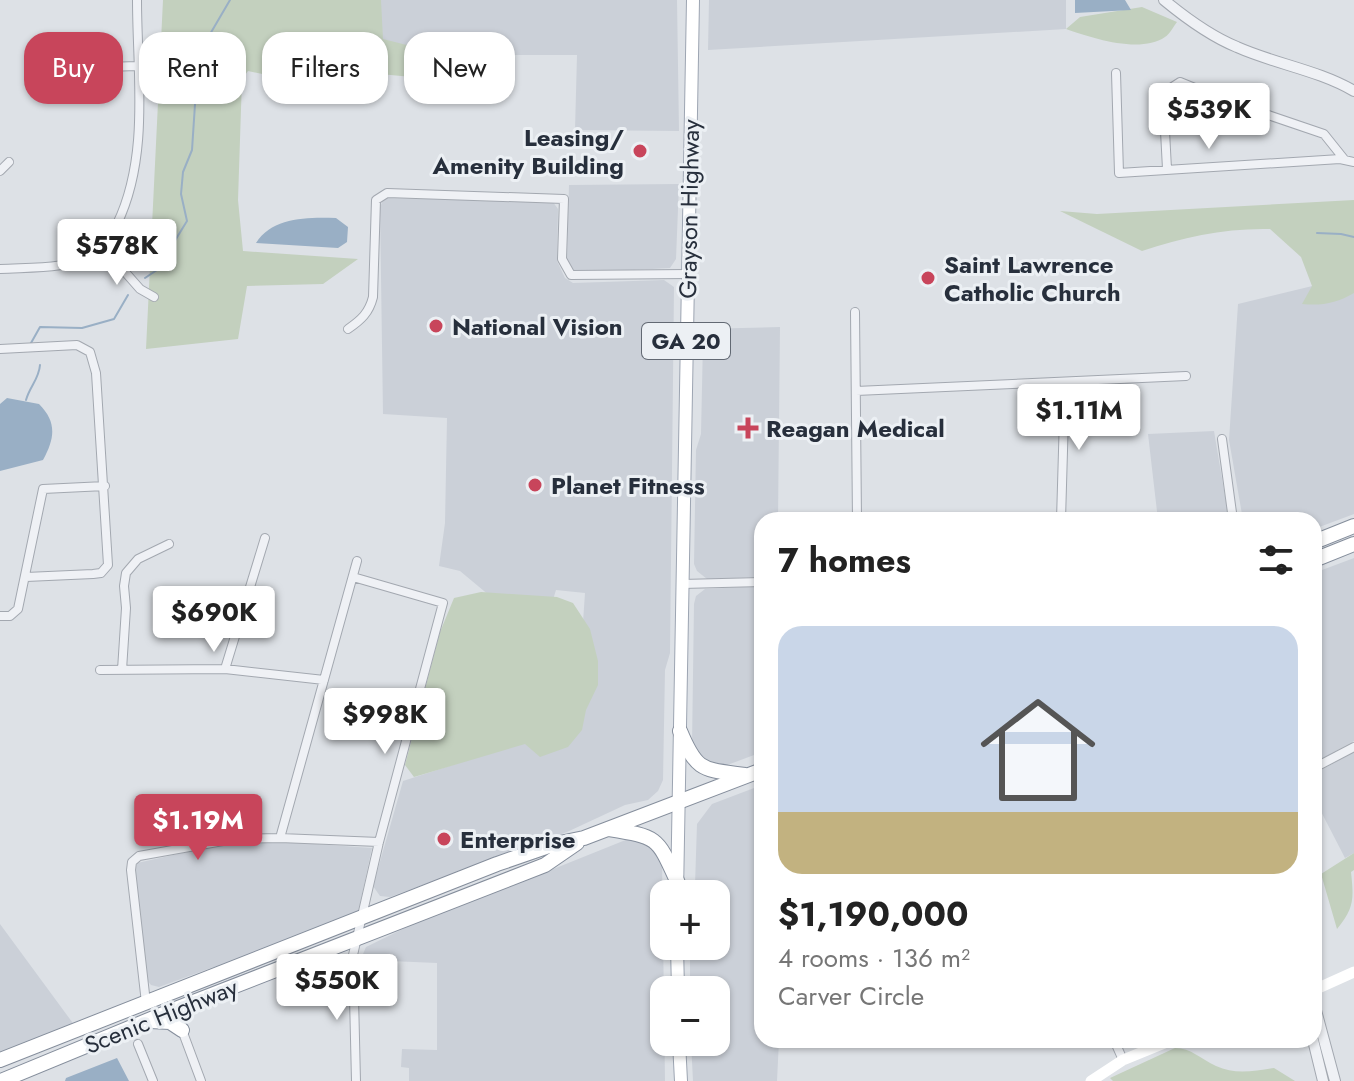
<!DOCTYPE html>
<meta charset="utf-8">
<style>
:root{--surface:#fff;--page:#f2f2f2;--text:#222;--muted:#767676;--line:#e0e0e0;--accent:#c8455b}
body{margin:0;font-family:Jost,sans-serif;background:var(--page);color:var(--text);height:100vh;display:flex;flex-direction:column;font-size:30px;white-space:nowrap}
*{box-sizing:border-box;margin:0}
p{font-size:26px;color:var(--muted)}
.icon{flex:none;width:44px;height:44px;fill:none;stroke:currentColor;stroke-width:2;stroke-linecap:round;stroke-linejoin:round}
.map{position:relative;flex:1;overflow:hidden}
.side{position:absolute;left:754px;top:512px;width:568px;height:536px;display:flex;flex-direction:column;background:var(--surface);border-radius:24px;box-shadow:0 2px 6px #0004}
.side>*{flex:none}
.top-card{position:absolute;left:24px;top:32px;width:610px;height:72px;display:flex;gap:16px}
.fabs{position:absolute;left:650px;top:880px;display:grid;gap:16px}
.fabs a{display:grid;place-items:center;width:80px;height:80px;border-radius:16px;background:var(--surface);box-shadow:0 2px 6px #0004;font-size:40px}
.price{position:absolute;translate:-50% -68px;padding:0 18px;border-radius:8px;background:#fff;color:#222;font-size:26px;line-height:52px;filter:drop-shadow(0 2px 4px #0008)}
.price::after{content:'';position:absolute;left:50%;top:48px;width:24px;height:18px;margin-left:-12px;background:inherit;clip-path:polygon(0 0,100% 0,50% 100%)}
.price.current{background:var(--accent);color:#fff}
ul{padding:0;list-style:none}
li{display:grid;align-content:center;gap:16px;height:424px;padding:0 24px}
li+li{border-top:2px solid var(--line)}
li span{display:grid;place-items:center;height:248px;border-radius:24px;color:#555}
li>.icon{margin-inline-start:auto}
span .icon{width:144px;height:144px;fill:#fffc;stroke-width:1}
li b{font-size:34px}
h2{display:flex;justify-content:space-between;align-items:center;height:96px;padding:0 24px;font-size:34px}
.tag{padding:0 28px;border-radius:24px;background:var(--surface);box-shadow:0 2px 6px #0004;font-size:28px;line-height:72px}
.tag.current{background:var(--accent);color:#fff}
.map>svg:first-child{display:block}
</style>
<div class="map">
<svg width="1354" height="1081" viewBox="0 0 1354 1081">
<rect width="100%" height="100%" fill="#dde1e6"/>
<path fill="#cbd0d8" d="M376,0h301l2,131 -104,-1 2,-75h-200z
M709,0h357v29l-358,21z
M679,184l-3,75 -6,9 -91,5 -8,-5 -4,-9 2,-74z
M387,198l166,4 5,7 -1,52 8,17 8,5 91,-3 10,7 -4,366 -5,17 -2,110 -5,11 -10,9 -23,5 -58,27 -177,65 -10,-1 -7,-10 30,-105 173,-56 9,-132 -29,-3 -5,16 -55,-5 -36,-30 -21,-5 6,-43 2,-105 -64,-4 -3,-207 3,-7z
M1354,279v235l-40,15v-9h-71l-14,-80 9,-136 95,-23z
M780,327l-2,193h-16v57l-55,2 -10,-8 -3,-7 2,-114 5,-16 2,-93 -3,-2 -2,-10z
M1214,431l15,89h-71l-10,-86z
M1354,558v183l-40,22v-190z
M762,586v166l-40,15 -17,-3 -13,-18 2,-142 2,-8 9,-7z
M1354,752v101l-9,5 -31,-60v-24z
M762,785v255h17l-2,41h-84l-2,-39h25v-52h-26v-44h26v-52h-25l4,-9 2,-61 15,-20z
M633,837h9l20,22 3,222h-256v-13l-8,-1 1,-18 35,1v-87l-70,-3 -4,-6 3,-7 84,-41 16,-2z
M273,841l99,7 -14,65 -112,46 -35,9 -52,19 -8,-2 -4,-5 -12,-107 2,-10 73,-16z
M0,924l75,102 -75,27z"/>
<path fill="#c3d0be" d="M163,0h218l2,39 87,22 -37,18 -53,-5 -7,12 -30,5 -95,-20 -6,8 -4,121 5,51 115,8 -35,25 -76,2 -9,53 -92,10z
M1142,7l35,15c-4,5 -7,12 -12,15 -25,17 -73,1 -99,-8l14,-12z
M1354,200v93c-17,10 -32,13 -52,11l10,-18 -11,-29 -31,-28c-45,-1 -86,8 -128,22l-82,-40 37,3z
M481,592l76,5 16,6 17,26 8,32v24l-12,25 -4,20 -14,17 -28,10 -15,-13 -111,33 -9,-12 35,-133 14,-34z
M1354,853v17l-3,2c3,28 3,36 -14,57l-16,-55z
M1175,1048c16,0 26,11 41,18 19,9 38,5 58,2l21,13h-182l-3,-3z"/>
<path fill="#99afc5" d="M1075,0h50l6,10 -56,3z
M336,218l12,9 -1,15 -9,6 -82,-5c16,-26 52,-26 80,-25z
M7,398l32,6c18,18 16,34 4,56l-43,11v-67z
M117,1058l12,23h-64l1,-3z"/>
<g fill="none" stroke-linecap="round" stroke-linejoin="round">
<path stroke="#99afc5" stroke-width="2" d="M1317,233l24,1 13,3
M145,278l12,-8 30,-49 -6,-27 2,-22 9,-22 4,-61 10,-48 24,-41
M31,343l9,-16 42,1 32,-9 14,-24
M26,400c4,-14 13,-21 14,-35"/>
<g stroke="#a3a8b0" stroke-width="10">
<path id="minor" d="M75,68l62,-2
M1116,73l3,100 221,-14 14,3
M1167,169l-4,-76 17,-11 44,18 100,34 20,25
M0,171l9,-9
M103,247l37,42 14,8
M0,269c31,-2 68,1 96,-16 10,-6 16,-19 21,-29 33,-68 20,-151 20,-224
M855,312l2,208
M348,329c13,-9 21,-16 25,-32l3,-97 11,-7 177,6 -2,60 9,16 117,-1
M0,349l77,-4 13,7 6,21 12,192 -7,8 -8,1 -67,3
M856,391l330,-15
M1222,439l11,81
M1061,520l4,-138
M353,577l90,26 -64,239 -26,113 3,126
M682,584l80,-2
M0,616h10l8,-7 25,-120 62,-3
M225,669l40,-131
M100,670l125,-1 99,11
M122,670l4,-62 -2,-22 2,-13 12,-14 31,-15
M1314,768l40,-21
M280,838l77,-277
M146,1003l-15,-133 1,-8 7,-6 95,-17 46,-1 99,4
M182,1030l19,51
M1114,1040l9,20
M138,1044l15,37"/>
</g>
<g stroke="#a3a8b0" stroke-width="12">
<path id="tertiary" d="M1164,0c23,19 46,36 73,47 38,17 81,23 117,44
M1314,1003l21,78
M1313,1040l10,41"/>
</g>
<g stroke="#9da5b2" stroke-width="14">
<path id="primary" d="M677,894l16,-894
M677,946l1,44
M679,1042l2,39"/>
</g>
<g stroke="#858e9c" stroke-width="16">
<path id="trunk" d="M1314,542l40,-16
M1314,560l40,-16
M680,731c17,41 22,38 65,44
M609,829c50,8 48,8 69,54
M150,1021l20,1 12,8
M0,1060l497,-196 58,-20 29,-6 178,-68
M1,1081l172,-71 372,-145 32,-22"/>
</g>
<use href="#minor" stroke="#eff1f5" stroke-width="8"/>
<use href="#tertiary" stroke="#eff1f5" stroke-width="10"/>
<path stroke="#fff" stroke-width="11" d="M1314,990l40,-18
M1091,1081l32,-21 49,-20"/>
<use href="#primary" stroke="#fff" stroke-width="12"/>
<use href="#trunk" stroke="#fff" stroke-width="14"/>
</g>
<g fill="#c8455b" stroke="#ecf0f4" stroke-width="3">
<circle cx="640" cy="151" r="8"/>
<circle cx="928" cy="278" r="8"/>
<circle cx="436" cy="326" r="8"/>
<path d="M744 416h8v8h8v8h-8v8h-8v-8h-8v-8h8z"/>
<circle cx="535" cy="485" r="8"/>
<circle cx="444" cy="839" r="8"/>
</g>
<g text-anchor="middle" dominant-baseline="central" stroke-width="6" stroke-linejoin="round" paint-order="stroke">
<rect fill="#ecf0f4" stroke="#626973" stroke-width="2" x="642" y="323" width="88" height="36" rx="6"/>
<g font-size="22" font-weight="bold" fill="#272f3c">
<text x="686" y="341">GA 20</text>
</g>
<g font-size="24" font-weight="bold" fill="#272f3c" stroke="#ecf0f4" text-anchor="start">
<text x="624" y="137" text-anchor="end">Leasing/<tspan x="624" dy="28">Amenity Building</tspan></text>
<text x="944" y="264">Saint Lawrence<tspan x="944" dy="28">Catholic Church</tspan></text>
<text x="452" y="326">National Vision</text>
<text x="766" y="428">Reagan Medical</text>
<text x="551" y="485">Planet Fitness</text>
<text x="460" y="839">Enterprise</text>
</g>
<g font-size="24" fill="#272f3c" stroke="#ecf0f4">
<text transform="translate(689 209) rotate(-89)">Grayson Highway</text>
<text transform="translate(161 1016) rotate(-22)">Scenic Highway</text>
</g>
</g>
</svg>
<div class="fabs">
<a>+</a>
<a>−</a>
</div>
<b class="price" style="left:1209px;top:151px">$539K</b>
<b class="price" style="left:117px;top:287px">$578K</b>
<b class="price" style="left:1079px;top:452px">$1.11M</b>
<b class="price" style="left:214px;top:654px">$690K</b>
<b class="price" style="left:385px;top:756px">$998K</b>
<b class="price current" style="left:198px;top:862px">$1.19M</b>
<b class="price" style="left:337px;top:1022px">$550K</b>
<div class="top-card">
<a class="tag current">Buy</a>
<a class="tag">Rent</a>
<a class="tag">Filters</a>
<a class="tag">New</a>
</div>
<section class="side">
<h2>7 homes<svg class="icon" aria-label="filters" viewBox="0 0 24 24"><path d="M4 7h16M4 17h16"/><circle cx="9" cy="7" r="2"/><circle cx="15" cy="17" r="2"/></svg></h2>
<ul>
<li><span style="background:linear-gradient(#c9d6e8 75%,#c2b280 0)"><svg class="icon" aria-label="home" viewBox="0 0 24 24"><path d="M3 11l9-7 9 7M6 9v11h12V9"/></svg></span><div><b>$1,190,000</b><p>4 rooms · 136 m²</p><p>Carver Circle</p></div></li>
</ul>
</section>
</div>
